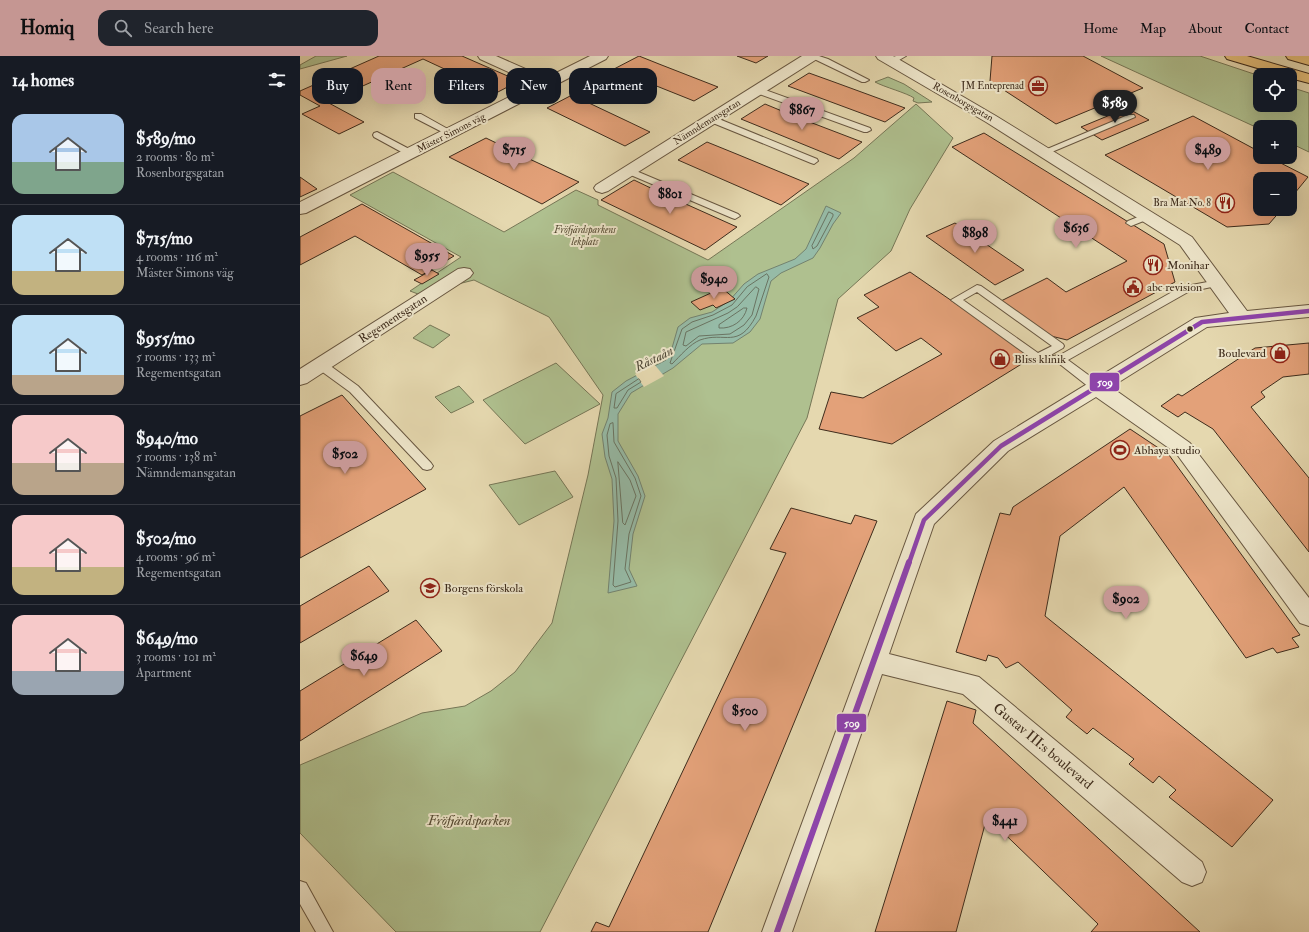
<!DOCTYPE html>
<meta charset="utf-8">
<style>
:root{--surface:#171b24;--page:#20242c;--text:#f1f3f6;--muted:#9ea1a6;--line:#363941;--accent:#c59692}
body{margin:0;font-family:"IM FELL Double Pica",serif;background:var(--page);color:var(--text);height:100vh;display:flex;flex-direction:column;font-size:15px;white-space:nowrap}
*{box-sizing:border-box;margin:0}
p{font-size:13px;color:var(--muted)}
.icon{flex:none;width:22px;height:22px;fill:none;stroke:currentColor;stroke-width:2;stroke-linecap:round;stroke-linejoin:round}
.map{position:relative;flex:1;overflow:hidden}
.details{display:flex;flex-direction:column;background:var(--surface);width:300px}
.details>*{flex:none}
.hud{position:absolute;left:12px;top:12px;width:380px;height:36px;display:flex;gap:8px}
.buttons{position:absolute;left:953px;top:12px;display:grid;gap:8px}
.buttons a{display:grid;place-items:center;width:44px;height:44px;border-radius:8px;background:var(--surface);box-shadow:0 4px 16px #0002;font-size:20px}
.price{position:absolute;translate:-50% -34px;padding:0 9px;border-radius:14px;background:var(--accent);color:#111;font-size:13px;line-height:26px;filter:drop-shadow(0 1px 2px #0008)}
.price::after{content:'';position:absolute;left:50%;top:24px;width:12px;height:9px;margin-left:-6px;background:inherit;clip-path:polygon(0 0,100% 0,50% 100%)}
.price.on{background:#222;color:#fff}
ul{padding:0;list-style:none}
li{display:flex;align-items:center;gap:12px;height:100px;padding:0 12px}
li+li{border-top:1px solid var(--line)}
li span{display:grid;place-items:center;flex:none;width:112px;height:80px;border-radius:12px;color:#555}
li>.icon{margin-inline-start:auto}
span .icon{width:48px;height:48px;fill:#fffc;stroke-width:1}
li b{font-size:17px}
h2{display:flex;justify-content:space-between;align-items:center;height:48px;padding:0 12px;font-size:17px}
.pill{padding:0 14px;border-radius:12px;background:var(--surface);box-shadow:0 4px 16px #0002;font-size:14px;line-height:36px}
.pill.on{background:var(--accent);color:#111}
header{display:flex;align-items:center;gap:24px;box-sizing:border-box;height:56px;padding:0 20px;background:var(--accent);color:#111}
header strong{font-size:19px}
nav{display:flex;gap:22px;margin-inline-start:auto;font-size:14px}
.search{width:280px;height:36px;background:var(--page);display:flex;align-items:center;gap:10px;box-sizing:border-box;padding:0 14px;border-radius:12px;color:var(--muted);font-size:15px}
main{display:flex;flex:1;min-height:0}
.map>svg:first-child{display:block}
</style>
<header>
<strong>Homiq</strong>
<div class="search"><svg class="icon" aria-label="search" viewBox="0 0 24 24"><circle cx="10" cy="10" r="6"/><path d="M15 15l6 6"/></svg>Search here</div>
<nav><a>Home</a><a>Map</a><a>About</a><a>Contact</a></nav>
</header>
<main>
<section class="details">
<h2>14 homes<svg class="icon" aria-label="filters" viewBox="0 0 24 24"><path d="M4 7h16M4 17h16"/><circle cx="9" cy="7" r="2"/><circle cx="15" cy="17" r="2"/></svg></h2>
<ul>
<li><span style="background:linear-gradient(#a9c7e8 60%,#7fa58c 0)"><svg class="icon" aria-label="home" viewBox="0 0 24 24"><path d="M3 11l9-7 9 7M6 9v11h12V9"/></svg></span><div><b>$589/mo</b><p>2 rooms · 80 m²</p><p>Rosenborgsgatan</p></div></li>
<li><span style="background:linear-gradient(#bfe0f5 70%,#c2b280 0)"><svg class="icon" aria-label="home" viewBox="0 0 24 24"><path d="M3 11l9-7 9 7M6 9v11h12V9"/></svg></span><div><b>$715/mo</b><p>4 rooms · 116 m²</p><p>Mäster Simons väg</p></div></li>
<li><span style="background:linear-gradient(#bfe0f5 75%,#b9a48a 0)"><svg class="icon" aria-label="home" viewBox="0 0 24 24"><path d="M3 11l9-7 9 7M6 9v11h12V9"/></svg></span><div><b>$955/mo</b><p>5 rooms · 133 m²</p><p>Regementsgatan</p></div></li>
<li><span style="background:linear-gradient(#f6c9c9 60%,#b9a48a 0)"><svg class="icon" aria-label="home" viewBox="0 0 24 24"><path d="M3 11l9-7 9 7M6 9v11h12V9"/></svg></span><div><b>$940/mo</b><p>5 rooms · 138 m²</p><p>Nämndemansgatan</p></div></li>
<li><span style="background:linear-gradient(#f6c9c9 65%,#c2b280 0)"><svg class="icon" aria-label="home" viewBox="0 0 24 24"><path d="M3 11l9-7 9 7M6 9v11h12V9"/></svg></span><div><b>$502/mo</b><p>4 rooms · 96 m²</p><p>Regementsgatan</p></div></li>
<li><span style="background:linear-gradient(#f6c9c9 70%,#9aa5b1 0)"><svg class="icon" aria-label="home" viewBox="0 0 24 24"><path d="M3 11l9-7 9 7M6 9v11h12V9"/></svg></span><div><b>$649/mo</b><p>3 rooms · 101 m²</p><p>Apartment</p></div></li>
</ul>
</section>
<div class="map">
<svg width="1009" height="876" viewBox="0 0 1009 876">
<rect width="100%" height="100%" fill="#e5d8af"/>
<filter id="stains"><feTurbulence type="fractalNoise" baseFrequency=".005" numOctaves="4"/><feColorMatrix values="0 0 0 0 .2 0 0 0 0 .09 0 0 0 0 .02 0 0 0 .5 -.17"/></filter>
<radialGradient id="worn" r=".72"><stop offset=".6" stop-color="#630" stop-opacity="0"/><stop offset="1" stop-color="#630" stop-opacity=".3"/></radialGradient>
<path fill="#afc08f" stroke="#767656" d="M16,0h31l-47,13v-4z
M801,0h99l60,20v29h30v-18l19,6v59l-19,-9v-16h-30v2z
M588,21l16,7 28,18 -14,1 -5,-2 1,-3c-7,-5 -30,-11 -39,-16z
M616,48l37,34 -43,71 -19,42 -53,48 -31,119 -267,514h-144l-96,-99v-68l122,-52 43,-7 26,-15 24,-19 37,-49 36,-148 15,-80 -54,-78 -75,-37 -56,14 -8,-3 51,-34 -111,-62 43,-23 111,60 72,-42 22,10v5l110,55 146,-102z
M130,269l20,10 -17,13 -20,-10z
M256,307l44,41 -75,40 -42,-44z
M159,330l15,16 -23,11 -16,-16z
M255,415l18,26 -54,28 -30,-40z"/>
<path fill="#96bba7" stroke="#73826f" d="M526,150l15,7 -8,11 -13,24 -7,10 -32,15 -10,8 -11,38 -10,13 -17,11 -31,1 -29,24 -42,25 -13,21v27l20,35 7,20 -12,38 -4,35 8,17 -29,7 6,-72 -2,-42 -7,-22 -3,-23 6,-16 4,-26 14,-11 40,-21 6,-12 6,-21 12,-9 22,-6 17,-11 15,-17 14,-10 37,-15 11,-10z"/>
<path fill="#e5d8af" d="M354,308l10,12 -20,11 -9,-13z"/>
<g fill="none" stroke-linecap="round" stroke-linejoin="round">
<path stroke="#6a7462" stroke-width="1" d="M529,156l4,2v2l-16,30 -4,3 -1,-3z
M467,218l2,3 -13,39c-18,34 -31,15 -56,24 -10,4 -20,16 -28,24l-2,-1 12,-34 10,-7 21,-7 19,-10 15,-18z
M456,231l3,2 -7,26 -8,10 -14,9 -31,2 -13,10 -3,-1 3,-13 42,-19 9,-6z
M444,252h3c-3,13 -15,21 -28,20v-3z
M339,323l2,3 -13,8 -11,18h-3l2,-14z
M313,367l1,19 21,36 6,18 -12,38 -4,35 6,13 -16,5 -2,-2 5,-64 -2,-43 -7,-22 -2,-21 3,-11z
M318,406l12,18 6,16 -11,29 -2,-2z"/>
</g>
<path fill="#e3a179" stroke="#3e2c1c" d="M79,0h83l57,25 -23,12 -73,-34 -96,43 37,20 -25,12 -37,-20 18,-8 -20,-11v-4z
M339,0l20,8 59,23 -24,14 -80,-32z
M437,0h31l-12,7z
M692,0h91l60,32 -87,36 -66,-43z
M509,17l25,9 71,26 -20,14 -97,-36z
M272,39l55,26 23,11 -25,14 -78,-38z
M465,48l29,12 68,26 -23,17 -98,-40z
M827,52l22,12 -47,20 -21,-13z
M893,60l67,36v5h9l39,20 -18,22v-20h-30v30h22l-13,15 -42,3 -122,-72z
M684,77l180,111 11,38 -108,58 -16,-4 -52,-34 48,-24 19,14 61,-31 -175,-114z
M186,82l37,18 56,26 -37,22 -93,-47z
M407,86l32,13 70,29 -28,21 -103,-45z
M0,121l17,12 -17,8z
M334,124l25,12 78,35 -32,23 -104,-50z
M62,148l92,52 -32,19 -67,-39 -55,29v-28z
M655,167l69,47 -29,15 -69,-49z
M132,214l7,4 -17,10 -8,-4z
M610,216l123,85 -141,87 -73,-15 12,-37 32,6 79,-44 -21,-16 -25,13 -39,-33 22,-11 -15,-12z
M422,232l13,11 -19,9 -3,-3 -13,5 -9,-8z
M1009,287v31l-26,3 -22,15 4,5 -14,10 58,71v74l-96,-123 -28,-17 -7,5 -17,-11 17,-12 4,2 73,-48z
M42,339l84,94 -126,69v-142z
M830,373l39,26 131,180 -8,3 7,9 -22,6 -4,-5 -27,10 -122,-171 -64,49 -15,80 228,184 -41,47 -63,-50 7,-7 -17,-14 -6,7 -24,-19 5,-5 -41,-31 -6,6 -21,-17 6,-7 -54,-48 -12,6 -8,-10 -10,-3 -2,6 -30,-9 44,-139 10,2 3,-8z
M491,452l60,16 4,-9 22,6 -169,411h-117l5,-10 13,5 177,-374 -16,-4z
M69,510l20,25 -89,52v-37z
M116,564l26,31 -142,90v-50z
M647,645l29,9 -3,13 227,209h-109l7,-8 -111,-107 -31,115h-81z"/>
<g fill="none" stroke-linecap="round" stroke-linejoin="round">
<g stroke="#685741" stroke-width="2">
<path id="service" d="M508,0h11l9,3 41,21 -4,2h-3z
M596,0h10l-12,7h-6v-4z
M454,32h6l110,40 1,2 -4,2h-3l-110,-40z
M115,58h6l34,19 -1,2h-6l-33,-17z
M828,59h6l1,2 -88,37 -3,1 -4,-3z
M408,61h6l103,42 1,2 -4,3 -3,-1 -103,-42 -1,-2z
M77,76l36,19 1,2 -1,2h-6l-33,-18 -1,-2 1,-2z
M329,112l109,46 2,2 -5,3 -3,-1 -106,-45 -1,-2z
M848,157l3,1 2,2 -2,2 -20,8 -5,-3 2,-2z
M918,224l5,3 -2,2 -33,7 -120,68 34,25 1,3 -1,3h-8l-42,-33 1,-2 7,-1 121,-68z
M677,229l4,1 82,58 1,2 -1,2 -21,12h-8l-83,-60zM677,236l75,54 -14,7 -75,-53z
M21,305l4,1 33,24 73,77 2,3 -2,3 -4,1 -4,-1 -73,-77 -33,-24 -1,-3 1,-3z
M0,825l6,2 27,49h-17l-16,-28z"/>
</g>
<g stroke="#685741" stroke-width="2">
<path id="minor" d="M178,0h18l50,22 44,-22h18l-2,3 -300,154 -6,1v-12l235,-118 -55,-25z
M502,0h17l-2,3 -209,132 -6,2 -6,-2 -2,-3 2,-3z
M576,0h17l103,60 196,121 55,74 62,-6v12l-102,10 -96,60 79,56 119,155v28l-9,-3 -124,-170 -80,-56 -88,54 -74,73 -45,130 90,23 223,185 4,10 -4,10 -10,4 -10,-4 -219,-188 -81,-20 -90,258h-30l154,-418 78,-73 201,-123 34,-5 -49,-68 -194,-123 -108,-63z
M164,212l6,1 3,4 -3,4 -163,106 -7,2v-16l158,-100z"/>
</g>
<g stroke="#3e2c1c" stroke-width="2">
<path id="motorway" d="M925,0h22l62,18v9l-19,-5v-3h-9l-54,-16z
M986,0h23v9l-21,-6z"/>
</g>
<use href="#service" fill="#eee6cb" fill-rule="evenodd"/>
<use href="#minor" fill="#eee6cb" fill-rule="evenodd"/>
<use href="#motorway" fill="#e2bc78" fill-rule="evenodd"/>
<g stroke="#eee6cb" stroke-width="8">
<path id="bus-1-far1" d="M609,507l15,-43 77,-74 201,-124 107,-11"/>
</g>
<g stroke="#eee6cb" stroke-width="9">
<path id="bus-1" d="M477,876l132,-370"/>
</g>
<use href="#bus-1-far1" stroke="#8e44ad" stroke-width="4.5"/>
<use href="#bus-1" stroke="#8e44ad" stroke-width="6"/>
</g>
<defs>
<g id="office-ring" transform="scale(1)"><circle r="9.5" fill="#eee6cb" stroke="#8f2418" stroke-width="1.5"/><path d="M-6-3h4V-5.5h4V-3h4V5H-6ZM-1-4.5V-3h2v-1.5ZM-6 0V1H6V0Z" fill="#8f2418"/></g>
<g id="restaurant-ring" transform="scale(1)"><circle r="9.5" fill="#eee6cb" stroke="#8f2418" stroke-width="1.5"/><path d="M-5-6h1v4h1v-4h1v4h1v-4h1v5L-1.5 .5V6h-2V.5L-5-1ZM5-6V6H3V1.5H1.5Q1.5-4 5-6Z" fill="#8f2418"/></g>
<g id="civic-ring" transform="scale(1)"><circle r="9.5" fill="#eee6cb" stroke="#8f2418" stroke-width="1.5"/><path d="M-.6-6.5H3V-4.5H.6V-3L4-1V1h2V6H-6V1h2V-1L-.6-3ZM-1.2 2.5V6h2.4V2.5Z" fill="#8f2418"/></g>
<g id="shop-ring" transform="scale(1)"><circle r="9.5" fill="#eee6cb" stroke="#8f2418" stroke-width="1.5"/><path d="M-5-2.5h2.3a2.7 3.5 0 0 1 5.4 0H5L5.5 6h-11ZM-1.5-2.5h3a1.5 2.3 0 0 0-3 0Z" fill="#8f2418"/></g>
<g id="stadium-ring" transform="scale(1)"><circle r="9.5" fill="#eee6cb" stroke="#8f2418" stroke-width="1.5"/><path d="M0-5a6.5 5 0 1 0 0 10a6.5 5 0 1 0 0-10ZM-3.5-1.8h7v3.6h-7Z" fill="#8f2418"/></g>
<g id="school-ring" transform="scale(1)"><circle r="9.5" fill="#eee6cb" stroke="#8f2418" stroke-width="1.5"/><path d="M0-5L7-2L0 1L-7-2ZM-4 1L0 2.5L4 1V4Q0 6-4 4Z" fill="#8f2418"/></g>
</defs>
<g fill-rule="evenodd">
<use href="#office-ring" x="738" y="30"/>
<use href="#restaurant-ring" x="925" y="147"/>
<use href="#restaurant-ring" x="853" y="209"/>
<use href="#civic-ring" x="833" y="231"/>
<use href="#shop-ring" x="980" y="297"/>
<use href="#shop-ring" x="700" y="303"/>
<use href="#stadium-ring" x="820" y="394"/>
<use href="#school-ring" x="130" y="532"/>
</g>
<circle fill="#3e2c1c" stroke="#eee6cb" stroke-width="1.5" cx="890" cy="273" r="3.5"/>
<g text-anchor="middle" dominant-baseline="central" stroke-width="4" stroke-linejoin="round" paint-order="stroke">
<g font-size="10" fill="#3e2c1c" stroke="#eee6cb" text-anchor="end">
<text x="724" y="30">JM Enteprenad</text>
<text x="911" y="147">Bra Mat No. 8</text>
</g>
<g font-size="10" fill="#3e2c1c" stroke="#eee6cb">
<text transform="translate(663 46) rotate(30)">Rosenborgsgatan</text>
<text transform="translate(407 66) rotate(-32)">Nämndemansgatan</text>
<text transform="translate(151 77) rotate(-27)">Mäster Simons väg</text>
</g>
<g font-size="10" font-style="italic" fill="#554a33" stroke="#eee6cb">
<text x="285" y="174">Fröfjärdsparkens<tspan x="285" dy="12">lekplats</tspan></text>
</g>
<g font-size="12" fill="#3e2c1c" stroke="#eee6cb" text-anchor="start">
<text x="867" y="209">Monihar</text>
<text x="847" y="231">abc revision</text>
<text x="966" y="297" text-anchor="end">Boulevard</text>
<text x="714" y="303">Bliss klinik</text>
<text x="834" y="394">Abhaya studio</text>
<text x="144" y="532">Borgens förskola</text>
</g>
<g font-size="12" fill="#3e2c1c" stroke="#eee6cb">
<text transform="translate(93 263) rotate(-33)">Regementsgatan</text>
</g>
<g font-size="13" font-style="italic" fill="#504938" stroke="#eee6cb">
<text transform="translate(354 303) rotate(-26)">Råstaån</text>
</g>
<g font-size="14" fill="#3e2c1c" stroke="#eee6cb">
<text transform="translate(743 690) rotate(40)">Gustav III:s boulevard</text>
</g>
<g font-size="14" font-style="italic" fill="#554a33" stroke="#eee6cb">
<text x="169" y="764">Fröfjärdsparken</text>
</g>
</g>
<g stroke="#eee6cb" stroke-width="1.5">
<rect x="789" y="316" width="31" height="20" rx="4" fill="#8e44ad"/>
<rect x="536" y="657" width="31" height="20" rx="4" fill="#8e44ad"/>
</g>
<g font-size="11" text-anchor="middle" font-weight="bold" fill="#fff">
<text x="805" y="330">509</text>
<text x="552" y="671">509</text>
</g>
<rect width="100%" height="100%" filter="url(#stains)"/>
<rect width="100%" height="100%" fill="url(#worn)"/>
</svg>
<div class="buttons">
<a><svg class="icon" aria-label="locate" viewBox="0 0 24 24"><circle cx="12" cy="12" r="6"/><path d="M12 2v4M12 18v4M2 12h4M18 12h4"/></svg></a>
<a>+</a>
<a>−</a>
</div>
<b class="price on" style="left:815px;top:68px">$589</b>
<b class="price" style="left:502px;top:75px">$867</b>
<b class="price" style="left:214px;top:115px">$715</b>
<b class="price" style="left:908px;top:115px">$489</b>
<b class="price" style="left:370px;top:159px">$801</b>
<b class="price" style="left:776px;top:193px">$636</b>
<b class="price" style="left:675px;top:198px">$898</b>
<b class="price" style="left:127px;top:221px">$955</b>
<b class="price" style="left:414px;top:244px">$940</b>
<b class="price" style="left:45px;top:419px">$502</b>
<b class="price" style="left:826px;top:564px">$902</b>
<b class="price" style="left:64px;top:621px">$649</b>
<b class="price" style="left:445px;top:676px">$500</b>
<b class="price" style="left:705px;top:786px">$441</b>
<div class="hud">
<a class="pill">Buy</a>
<a class="pill on">Rent</a>
<a class="pill">Filters</a>
<a class="pill">New</a>
<a class="pill">Apartment</a>
</div>
</div>
</main>
